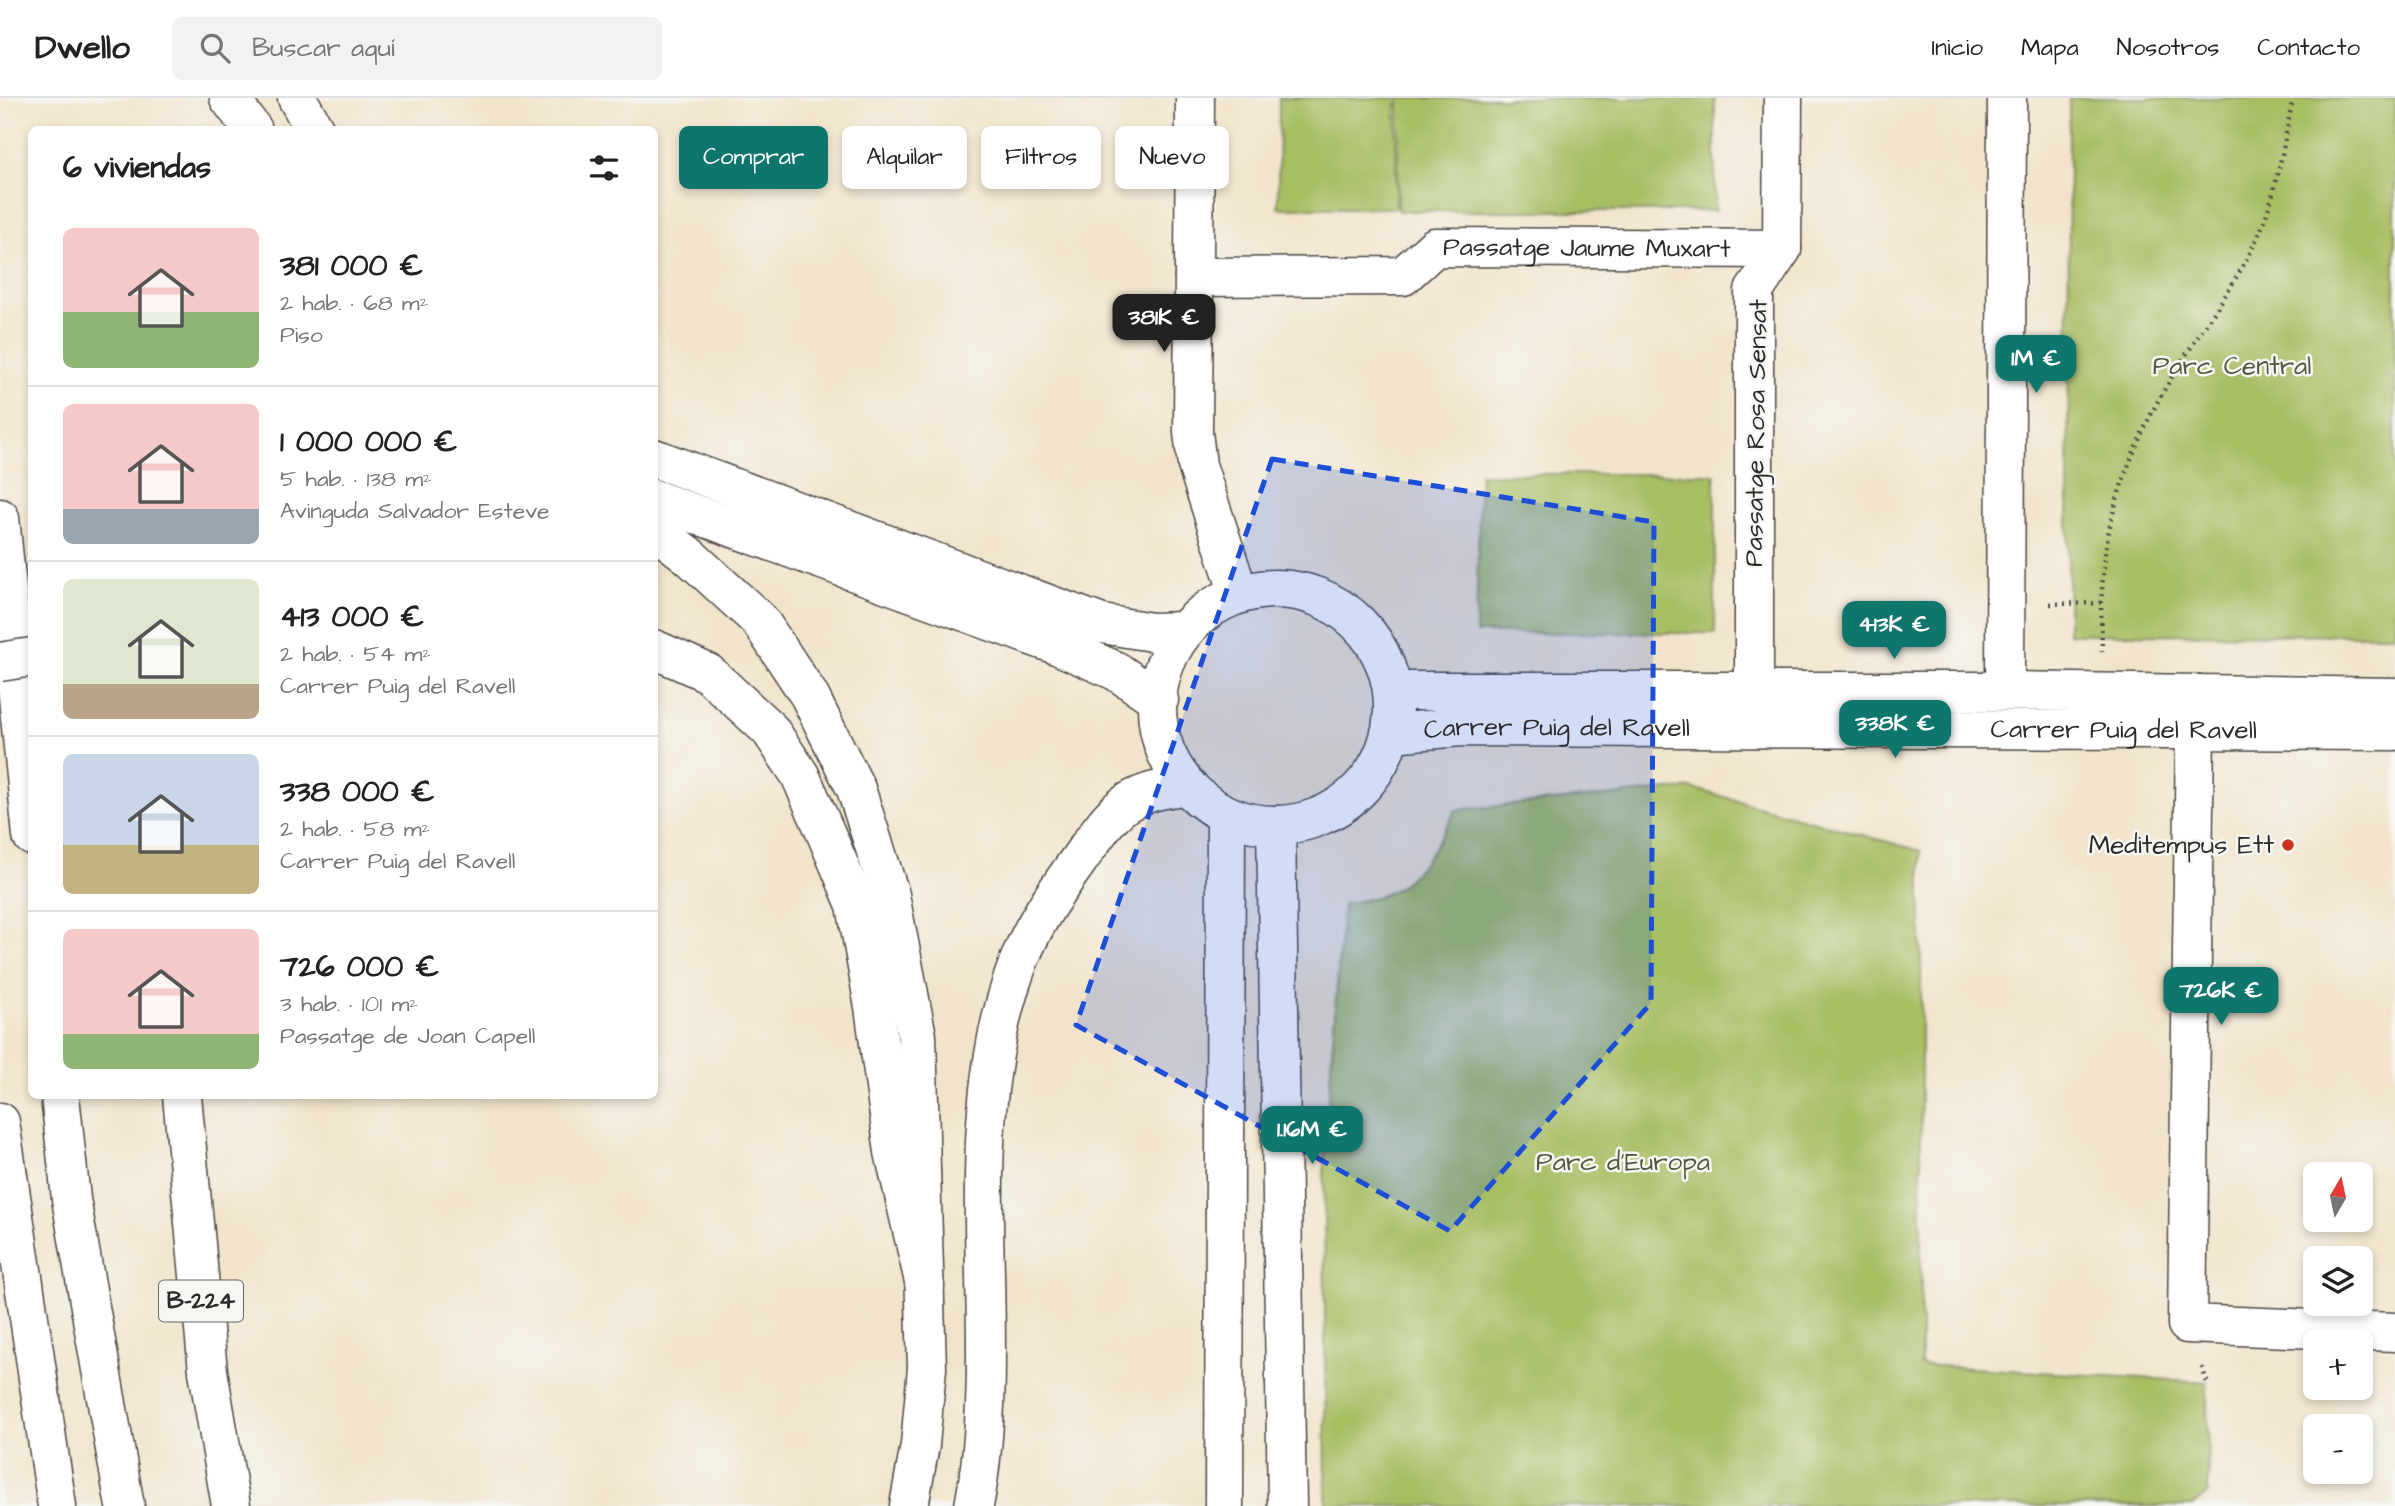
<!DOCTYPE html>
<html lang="es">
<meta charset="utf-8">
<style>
:root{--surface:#fff;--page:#f2f2f2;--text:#222;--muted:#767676;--line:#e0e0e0;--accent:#0f766e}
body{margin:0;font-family:"Architects Daughter",sans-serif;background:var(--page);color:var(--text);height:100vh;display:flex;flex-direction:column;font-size:26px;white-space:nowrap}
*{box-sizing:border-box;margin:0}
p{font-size:23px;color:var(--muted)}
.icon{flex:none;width:38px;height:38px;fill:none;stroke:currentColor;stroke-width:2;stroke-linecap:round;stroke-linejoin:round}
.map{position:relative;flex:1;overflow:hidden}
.sheet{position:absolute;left:28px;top:28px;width:630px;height:973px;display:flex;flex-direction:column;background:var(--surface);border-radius:10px;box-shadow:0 4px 10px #0003}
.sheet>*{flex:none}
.top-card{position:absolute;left:679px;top:28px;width:665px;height:63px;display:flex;gap:14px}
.needle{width:46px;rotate:9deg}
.fabs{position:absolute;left:2303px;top:1064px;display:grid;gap:14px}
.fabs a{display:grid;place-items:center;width:70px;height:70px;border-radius:10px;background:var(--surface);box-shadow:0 4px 10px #0003;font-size:35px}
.price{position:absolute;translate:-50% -60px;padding:0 16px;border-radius:14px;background:var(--accent);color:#fff;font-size:23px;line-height:46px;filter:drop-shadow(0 2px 4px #0008)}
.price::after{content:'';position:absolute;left:50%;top:42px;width:21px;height:16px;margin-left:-10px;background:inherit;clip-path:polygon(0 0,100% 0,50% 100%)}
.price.on{background:#222;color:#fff}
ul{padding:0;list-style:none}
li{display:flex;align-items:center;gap:21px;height:175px;padding:0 35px}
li+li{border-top:2px solid var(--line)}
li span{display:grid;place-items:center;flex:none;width:196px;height:140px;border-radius:10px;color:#555}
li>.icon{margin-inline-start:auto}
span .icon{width:84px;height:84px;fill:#fffc;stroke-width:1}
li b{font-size:30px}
h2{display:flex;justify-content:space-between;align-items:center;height:84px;padding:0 35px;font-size:30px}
.pill{padding:0 24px;border-radius:10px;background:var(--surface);box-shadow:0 4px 10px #0003;font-size:24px;line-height:63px}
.pill.on{background:var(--accent);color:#fff}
header{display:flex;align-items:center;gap:42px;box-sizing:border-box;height:98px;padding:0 35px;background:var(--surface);border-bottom:2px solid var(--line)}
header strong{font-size:33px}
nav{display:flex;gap:38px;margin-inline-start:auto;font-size:24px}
.search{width:490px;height:63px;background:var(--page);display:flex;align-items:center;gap:18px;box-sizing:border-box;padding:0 24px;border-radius:10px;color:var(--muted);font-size:26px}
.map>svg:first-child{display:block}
</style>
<header>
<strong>Dwello</strong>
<div class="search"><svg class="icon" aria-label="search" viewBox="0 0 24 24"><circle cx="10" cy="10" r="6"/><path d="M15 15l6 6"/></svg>Buscar aquí</div>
<nav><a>Inicio</a><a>Mapa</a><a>Nosotros</a><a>Contacto</a></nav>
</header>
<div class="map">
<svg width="2395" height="1408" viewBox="0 0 2395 1408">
<rect width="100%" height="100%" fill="#f6f6f2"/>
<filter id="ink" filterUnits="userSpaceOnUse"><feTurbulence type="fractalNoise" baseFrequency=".0143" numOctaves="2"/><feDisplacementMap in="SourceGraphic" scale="14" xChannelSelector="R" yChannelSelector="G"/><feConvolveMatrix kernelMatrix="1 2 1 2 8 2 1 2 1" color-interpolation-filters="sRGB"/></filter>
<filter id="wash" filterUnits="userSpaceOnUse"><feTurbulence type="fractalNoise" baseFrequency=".00686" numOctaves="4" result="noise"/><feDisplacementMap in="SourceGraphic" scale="28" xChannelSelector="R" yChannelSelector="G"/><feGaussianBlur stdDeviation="1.57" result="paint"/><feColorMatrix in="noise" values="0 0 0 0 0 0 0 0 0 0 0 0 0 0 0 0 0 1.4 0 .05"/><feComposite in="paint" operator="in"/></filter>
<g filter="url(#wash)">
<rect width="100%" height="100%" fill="#f2e4cb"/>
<path fill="#a7be63" stroke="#697447" stroke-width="2" d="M1279,0h117v110h-118z
M1399,0h316v113h-317z
M2069,0h326v537l-327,-1z
M1480,376h235v159h-239z
M1691,690l230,63v514l286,17 1,111 -16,13h-866l-2,-343 19,-259c14,-3 30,-5 43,-10 33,-14 54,-55 70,-84z"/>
</g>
<g filter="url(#ink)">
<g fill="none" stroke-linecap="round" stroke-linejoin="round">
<g stroke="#494743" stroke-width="41">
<g id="minor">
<path d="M1195,0l-2,334 4,33 42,129"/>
<path id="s1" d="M1194,179l209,-1 32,-29 347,2"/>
<path d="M1393,593h612l390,6"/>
<path d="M1754,593v-400l28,-42 1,-151"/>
<path d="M2005,593l2,-593"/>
<path d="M2195,632l-8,594 208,8"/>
<path id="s2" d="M1391,635l70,-6 934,4"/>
<path d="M1276,727l11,681"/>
<path d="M1224,1408l2,-691"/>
</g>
</g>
<g stroke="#494743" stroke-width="41">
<path id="major" d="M654,360l448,166 50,8 32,-1
M654,401l405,147 57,25 43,29
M654,431l35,27 71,65 49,74 47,94 34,106 27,141 10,332 -7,77 -11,61
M1157 609a118 118 0 1 1 236 0a118 118 0 1 1-236 0Z
M974,1408c34,-180 -22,-371 45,-545 14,-37 36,-68 59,-100 34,-48 44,-69 106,-75"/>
</g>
<g stroke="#494743" stroke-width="41">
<path id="highway" d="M229,0l24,32
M297,0l18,32
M0,420l32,318
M654,551l54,24 62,57 30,45 27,61 29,69 18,102 20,145 31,134
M60,998l11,103 54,307
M182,998l26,275 23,135
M0,1024l57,384"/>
</g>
<path stroke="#494743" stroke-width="4.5" stroke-dasharray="2 5" stroke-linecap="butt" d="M2101,505c2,-22 3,-46 7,-68 11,-54 35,-111 64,-158 27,-44 58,-84 81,-130 23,-46 30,-100 40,-149
M2050,506l51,-1 1,48
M2202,1269l5,15"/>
<use href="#minor" stroke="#fff" stroke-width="38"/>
<use href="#major" stroke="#fff" stroke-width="38"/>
<use href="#highway" stroke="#fff" stroke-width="38"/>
<g stroke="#494743" stroke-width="41" stroke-linecap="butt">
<path id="highway-bridge" d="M0,564l32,-5"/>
</g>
<use href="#highway-bridge" stroke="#fff" stroke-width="38"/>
</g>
</g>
<path fill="#1d4ed8" fill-opacity="0.2" stroke="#1d4ed8" stroke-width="5" stroke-dasharray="14 9" stroke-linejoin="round" d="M1272,361l382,63 -3,481 -201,228 -374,-206z"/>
<circle fill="#c8321e" stroke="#f6f6f2" stroke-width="2.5" cx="2288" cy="747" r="7"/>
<g text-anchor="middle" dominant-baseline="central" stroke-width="5" stroke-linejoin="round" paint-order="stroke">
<rect fill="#f6f6f2" stroke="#686867" stroke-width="2" x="159" y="1182.5" width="84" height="41" rx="5"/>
<g font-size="24" font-weight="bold" fill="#2b2b2b">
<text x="201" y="1203">B-224</text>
</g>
<g font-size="26" fill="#2b2b2b" stroke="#f6f6f2">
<text stroke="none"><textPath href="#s1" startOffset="404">Passatge Jaume Muxart</textPath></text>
<text transform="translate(1756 335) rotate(-89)">Passatge Rosa Sensat</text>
<text stroke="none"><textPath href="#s2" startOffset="166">Carrer Puig del Ravell</textPath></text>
<text stroke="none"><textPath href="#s2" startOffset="733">Carrer Puig del Ravell</textPath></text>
</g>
<g font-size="26" fill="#50573c" stroke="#f6f6f2">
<text x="2232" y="268">Parc Central</text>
<text x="1623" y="1064">Parc d'Europa</text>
</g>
<g font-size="26" fill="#2b2b2b" stroke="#f6f6f2" text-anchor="end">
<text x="2274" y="747">Meditempus Ett</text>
</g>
</g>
</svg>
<div class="fabs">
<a><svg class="needle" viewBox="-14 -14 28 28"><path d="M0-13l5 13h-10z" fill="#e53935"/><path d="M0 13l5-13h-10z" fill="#767676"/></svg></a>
<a><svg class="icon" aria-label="layers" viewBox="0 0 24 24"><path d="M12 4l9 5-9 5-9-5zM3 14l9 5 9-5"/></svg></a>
<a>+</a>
<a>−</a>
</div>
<b class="price on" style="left:1164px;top:256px">381K €</b>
<b class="price" style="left:2036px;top:297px">1M €</b>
<b class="price" style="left:1894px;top:563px">413K €</b>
<b class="price" style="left:1895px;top:662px">338K €</b>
<b class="price" style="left:2221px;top:929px">726K €</b>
<b class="price" style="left:1312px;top:1068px">1.16M €</b>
<div class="top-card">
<a class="pill on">Comprar</a>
<a class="pill">Alquilar</a>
<a class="pill">Filtros</a>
<a class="pill">Nuevo</a>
</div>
<section class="sheet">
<h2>6 viviendas<svg class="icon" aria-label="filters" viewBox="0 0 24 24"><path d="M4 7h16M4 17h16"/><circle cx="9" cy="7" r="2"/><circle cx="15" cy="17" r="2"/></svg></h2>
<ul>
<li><span style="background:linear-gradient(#f6c9c9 60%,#8fb573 0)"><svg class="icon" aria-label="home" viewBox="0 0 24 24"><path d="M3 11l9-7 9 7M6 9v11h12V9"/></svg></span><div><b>381 000 €</b><p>2 hab. · 68 m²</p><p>Piso</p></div></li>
<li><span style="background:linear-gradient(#f6c9c9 75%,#9aa5b1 0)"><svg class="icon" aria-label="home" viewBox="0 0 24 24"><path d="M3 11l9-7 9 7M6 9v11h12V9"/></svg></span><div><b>1 000 000 €</b><p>5 hab. · 138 m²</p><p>Avinguda Salvador Esteve</p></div></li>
<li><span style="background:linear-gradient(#dfe7d0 75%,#b9a48a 0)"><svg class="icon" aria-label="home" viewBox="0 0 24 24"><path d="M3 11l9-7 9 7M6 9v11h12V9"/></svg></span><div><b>413 000 €</b><p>2 hab. · 54 m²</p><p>Carrer Puig del Ravell</p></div></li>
<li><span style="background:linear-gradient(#c9d6e8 65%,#c2b280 0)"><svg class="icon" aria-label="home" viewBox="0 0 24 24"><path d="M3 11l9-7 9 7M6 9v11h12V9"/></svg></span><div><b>338 000 €</b><p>2 hab. · 58 m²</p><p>Carrer Puig del Ravell</p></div></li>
<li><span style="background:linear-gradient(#f6c9c9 75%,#8fb573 0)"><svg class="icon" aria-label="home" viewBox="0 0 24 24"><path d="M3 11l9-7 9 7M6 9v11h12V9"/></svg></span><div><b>726 000 €</b><p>3 hab. · 101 m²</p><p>Passatge de Joan Capell</p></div></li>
</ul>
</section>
</div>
